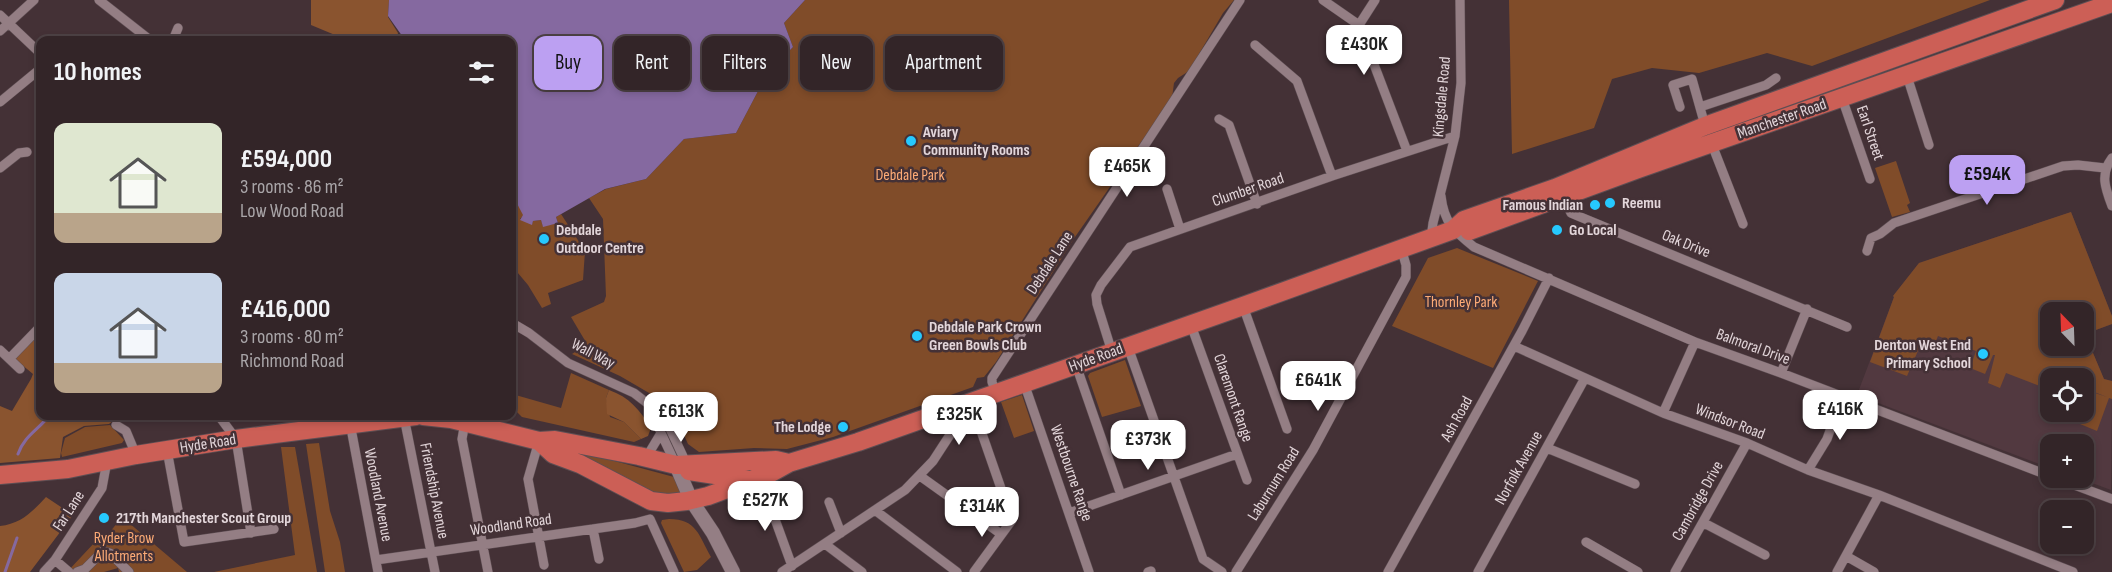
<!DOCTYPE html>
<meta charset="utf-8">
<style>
:root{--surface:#332528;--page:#3e3134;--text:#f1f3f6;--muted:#a9a5a8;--line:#4e4245;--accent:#bca0f2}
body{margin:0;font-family:"Sofia Sans Condensed",sans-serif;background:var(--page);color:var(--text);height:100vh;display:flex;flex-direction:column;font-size:22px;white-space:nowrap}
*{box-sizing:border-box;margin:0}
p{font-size:20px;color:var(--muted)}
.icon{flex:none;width:33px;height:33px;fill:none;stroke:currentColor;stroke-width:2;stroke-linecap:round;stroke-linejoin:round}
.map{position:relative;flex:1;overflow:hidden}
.sheet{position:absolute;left:36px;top:36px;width:480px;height:384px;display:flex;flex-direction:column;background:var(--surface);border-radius:12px;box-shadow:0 3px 9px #0003,0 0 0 2px var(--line)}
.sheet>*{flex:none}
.hud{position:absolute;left:534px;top:36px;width:570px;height:54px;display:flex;gap:12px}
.needle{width:39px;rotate:337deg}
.buttons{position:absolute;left:2040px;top:302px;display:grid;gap:12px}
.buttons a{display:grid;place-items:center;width:54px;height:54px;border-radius:12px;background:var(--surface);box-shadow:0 3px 9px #0003,0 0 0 2px var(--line);font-size:30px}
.price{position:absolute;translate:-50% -51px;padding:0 14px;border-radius:12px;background:#fff;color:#222;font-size:20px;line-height:39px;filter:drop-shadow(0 2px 3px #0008)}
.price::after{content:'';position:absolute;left:50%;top:36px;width:18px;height:14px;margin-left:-9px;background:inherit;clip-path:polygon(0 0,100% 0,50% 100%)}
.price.selected{background:var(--accent);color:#111}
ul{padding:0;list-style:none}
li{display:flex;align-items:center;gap:18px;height:150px;padding:0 18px}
li span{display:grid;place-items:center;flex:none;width:168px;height:120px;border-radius:12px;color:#555}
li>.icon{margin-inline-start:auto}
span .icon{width:72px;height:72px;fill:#fffc;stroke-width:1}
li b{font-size:26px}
h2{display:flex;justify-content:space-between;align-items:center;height:72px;padding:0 18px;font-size:26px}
.tag{padding:0 21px;border-radius:12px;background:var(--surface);box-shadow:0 3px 9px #0003,0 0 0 2px var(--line);font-size:21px;line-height:54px}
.tag.selected{background:var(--accent);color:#111}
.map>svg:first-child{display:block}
</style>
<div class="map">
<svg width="2112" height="572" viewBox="0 0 2112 572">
<rect width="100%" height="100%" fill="#443136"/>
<path fill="#523940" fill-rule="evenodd" d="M2071,212l41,104v8l-27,10 19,45 8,2 -1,109 -35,-13h8v-33h-34v24l-193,-73 37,-98 -1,-1 26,-33zM2050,312h34v33h-34zM2050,378h34v33h-34z"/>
<path fill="#804c29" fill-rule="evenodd" d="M805,0h429l-11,13 -34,58 -11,7 -4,5 -2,15 -97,139 -79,125 -12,15 -7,1 -4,9 -140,50 -46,12 -33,-1 -55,4 -11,-8 -12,-26 -20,-21 -36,-21 -48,-22 15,-10 -16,-27 33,-15 2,-6 -3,-77 -14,-21 17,-9 40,-10 38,-40 52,-6 31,-59 26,-27 -9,-24z
M1509,0h481l-178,66 -45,-13 -68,20 -47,-5 -40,11 -18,49 -82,26z
M1896,161l14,42 -3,2 3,7 -18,5 -17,-49z
M512,194l12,21 -4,4 12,5 1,-3 8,-1 2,6 15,-3 -2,-6 5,-3 24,37 -2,29 -35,13 3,11 -9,4 -14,-23 -16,-19z
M2071,212l41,104v8l-27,10 19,45 8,2v18l-3,-1 -12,33 -17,-7 12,-32 15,5 -23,-9v-10h-34v12l-44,-17 -6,15 -12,-5 7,-28h-2l-8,19 -15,-6 6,-17 -38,-15 -2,5 -9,-3 -3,7 -3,-1 -14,32 -37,-14 24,-65 -1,-1 26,-33zM2050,312h34v33h-34z
M1457,248l81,33 -45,87 -101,-42 36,-68z
M1125,360l16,46 -39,11 -14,-41 2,-3z
M571,373l38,17 -3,8 4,19 14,5 17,17 -7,3 -112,-25 -10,-10v-13l49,14z
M1022,395l12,36 -20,7 -13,-36z
M110,425l14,15 -2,3 -60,14 -1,-4 4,-15 20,-11z
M319,443l11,68 10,31 5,30h-20l-19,-128z
M555,445l119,32 7,15 -11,3 -23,-2z
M281,447h14l22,125h-103l81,-17z
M122,517l65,55h-68l-1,-4 -14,4h-37l29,-31 5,2z
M669,519c28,0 30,17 42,38l-14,13 -13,2 -23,-49 1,-3z"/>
<path fill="#8a542f" d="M311,0h78l-1,17 10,16 -2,7h-49l-36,-15z
M40,329v87h79l-10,8 -25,2 -21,11 -3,21 -60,5v-57l12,5 19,-32 2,-5 -18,-15z
M609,390c20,7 31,20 42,38l-3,8 -7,3 -17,-17 -17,-8 -1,-16z
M46,497l27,18 -43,57h-30v-46c21,-2 33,-15 46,-29z"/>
<path fill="#8569a0" d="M389,0h416l-21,23 9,24 -26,27 -31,59 -52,6 -38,40 -41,10 -49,28 2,6 -15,4 -2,-7 -8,1 -1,4 -12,-5 3,-5 -11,-21v-154h-107l-17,-24z"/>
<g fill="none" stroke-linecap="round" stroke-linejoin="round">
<path stroke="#8569a0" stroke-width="3" d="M18,454c6,-18 21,-25 31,-38
M5,572l12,-34"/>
<g stroke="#5e4e53" stroke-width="10">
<path id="street" d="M99,0l51,40
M1323,0l36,25 48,126
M0,15l40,38
M1359,25l16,-25
M0,31l34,-31
M173,40l5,-12
M1255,45l42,36 35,95
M1907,76l22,69
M1842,98l28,81
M0,102l40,-33
M1680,107l-7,-22 19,-6 14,50
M1700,107l66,-22 10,-7
M1219,119l10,6 28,79
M1711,142l32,82
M2112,158c-12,16 -7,30 0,48
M0,168l19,-15 8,-1
M1167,189l13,40
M1441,196c3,27 13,35 33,51l221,95 86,31 269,103
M1563,197l8,16 7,3 269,111
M1431,238l2,-15 22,-87 6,-53 -1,-83
M1867,251l4,-13 9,-4 14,-11 169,-57 15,-1 27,3
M1243,306l44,123
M512,323l17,10 39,30 66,30 13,10 10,13 9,4 21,45
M1191,325l56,155
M1514,346l149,67 84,30 61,27 71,25 194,77
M1128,347l75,212 19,13
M0,350l20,19
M1112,352l-15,-48 -1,-9 5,-10 29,-38 202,-71 123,-40
M10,358l30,-31
M1076,365l45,130
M1781,373l26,-64
M1024,383l65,189
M996,393l-4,-11v-4l248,-378
M971,402l41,118 -38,52
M1663,413l32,-71
M219,416l17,23 15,94
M404,417l31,155
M465,422l-3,17 26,133
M350,423l28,149
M116,425l10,6 10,24
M661,433l15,32
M539,441l-11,38 16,86
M1547,448l88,36
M167,450l17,92 90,-13
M642,455l7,-2 12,-20 -4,-10v-7
M1808,470l19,-31 15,-42
M920,476l81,58
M2053,477l59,22
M764,489l28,77
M829,502l12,31
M876,511l81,61
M1069,513l168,-59
M1704,523l61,32
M593,529l6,30
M1586,542l52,30
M825,544l37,28
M1846,556l28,16
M55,560l14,12
M376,560l259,-37 15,-4 24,53
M44,572l11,-12 47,-72 5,-27
M77,572l8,-3 18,-18 7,2 19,19
M782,572l123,-82 28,-29 26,-40 -3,-14
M1148,572l3,-1
M1236,572l77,-122 93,-173v-12l-5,-17
M1388,572l134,-241 27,-53
M1478,572l107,-194
M1675,572l72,-129
M1837,572l42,-77"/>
</g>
<g stroke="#5e4e53" stroke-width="15">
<path id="secondary" d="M676,465l15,35 22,33 20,39"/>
</g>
<g stroke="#5e4e53" stroke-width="20">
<path id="highway" d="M1469,231l169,-62 474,-166
M423,416l28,3 88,22 16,-1 84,16 37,9 100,-5 13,3
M539,441l14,13 27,10 71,37 17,2 19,-2 21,-5 65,-24 16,-9 69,-21 385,-136 210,-76 11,-10 91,-32 150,-62 350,-126
M689,471l59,9
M0,475l68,-6 68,-14 100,-16 180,-23"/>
</g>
<use href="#street" stroke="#947e84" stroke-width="9"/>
<use href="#secondary" stroke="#947e84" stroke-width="14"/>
<use href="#highway" stroke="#cc5f56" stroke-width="18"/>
</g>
<g fill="#26c9fe" stroke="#443136" stroke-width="2">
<circle cx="911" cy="141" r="6"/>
<circle cx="1610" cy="203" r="6"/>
<circle cx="1595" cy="205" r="6"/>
<circle cx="1557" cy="230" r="6"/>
<circle cx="544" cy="239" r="6"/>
<circle cx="917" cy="336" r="6"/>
<circle cx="1983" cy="354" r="6"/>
<circle cx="843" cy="427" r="6"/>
<circle cx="104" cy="518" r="6"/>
</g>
<g text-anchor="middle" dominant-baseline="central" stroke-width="5" stroke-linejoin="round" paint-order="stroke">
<g font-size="16" fill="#e3d6da" stroke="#443136">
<text transform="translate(1442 97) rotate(-85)">Kingsdale Road</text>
<text transform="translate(1782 119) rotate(-19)">Manchester Road</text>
<text transform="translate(1870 133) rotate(71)">Earl Street</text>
<text transform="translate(1248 190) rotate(-19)">Clumber Road</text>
<text transform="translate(1686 244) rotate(22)">Oak Drive</text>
<text transform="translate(1050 263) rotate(-57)">Debdale Lane</text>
<text transform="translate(1753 347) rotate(20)">Balmoral Drive</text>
<text transform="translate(593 354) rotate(28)">Wall Way</text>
<text transform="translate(1096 358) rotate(-20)">Hyde Road</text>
<text transform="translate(1233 398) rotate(71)">Claremont Range</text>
<text transform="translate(1457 419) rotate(-61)">Ash Road</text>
<text transform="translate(1730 422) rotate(21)">Windsor Road</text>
<text transform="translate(208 444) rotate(-9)">Hyde Road</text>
<text transform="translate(1519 468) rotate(-61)">Norfolk Avenue</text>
<text transform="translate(1071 473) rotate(71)">Westbourne Range</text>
<text transform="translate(1274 484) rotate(-58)">Laburnum Road</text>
<text transform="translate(434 491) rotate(79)">Friendship Avenue</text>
<text transform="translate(378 495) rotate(79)">Woodland Avenue</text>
<text transform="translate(1698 501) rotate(-61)">Cambridge Drive</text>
<text transform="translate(69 511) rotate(-57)">Far Lane</text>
<text transform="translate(511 525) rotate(-8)">Woodland Road</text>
</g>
<g font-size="16" font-weight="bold" fill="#e3d6da" stroke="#443136" text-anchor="start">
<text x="923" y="132">Aviary<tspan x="923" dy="18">Community Rooms</tspan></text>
<text x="1622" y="203">Reemu</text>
<text x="1583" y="205" text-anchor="end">Famous Indian</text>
<text x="556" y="230">Debdale<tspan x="556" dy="18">Outdoor Centre</tspan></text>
<text x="1569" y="230">Go Local</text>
<text x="929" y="327">Debdale Park Crown<tspan x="929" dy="18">Green Bowls Club</tspan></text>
<text x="1971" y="345" text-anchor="end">Denton West End<tspan x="1971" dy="18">Primary School</tspan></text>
<text x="831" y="427" text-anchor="end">The Lodge</text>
<text x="116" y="518">217th Manchester Scout Group</text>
</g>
<g font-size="16" fill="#fdab76" stroke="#443136">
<text x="910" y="175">Debdale Park</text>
<text x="1461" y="302">Thornley Park</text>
<text x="124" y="538">Ryder Brow<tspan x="124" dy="18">Allotments</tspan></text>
</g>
</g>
</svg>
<div class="buttons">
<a><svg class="needle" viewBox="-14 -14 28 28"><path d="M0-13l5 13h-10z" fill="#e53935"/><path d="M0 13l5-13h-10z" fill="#a9a5a8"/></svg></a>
<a><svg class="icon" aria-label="locate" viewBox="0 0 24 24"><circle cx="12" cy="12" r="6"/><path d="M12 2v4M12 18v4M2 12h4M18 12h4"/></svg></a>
<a>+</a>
<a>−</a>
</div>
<b class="price" style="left:1364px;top:76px">£430K</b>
<b class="price" style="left:1127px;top:198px">£465K</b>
<b class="price selected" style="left:1987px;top:206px">£594K</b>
<b class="price" style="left:1318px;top:412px">£641K</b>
<b class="price" style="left:1840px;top:441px">£416K</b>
<b class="price" style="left:681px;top:443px">£613K</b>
<b class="price" style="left:959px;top:446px">£325K</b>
<b class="price" style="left:1148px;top:471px">£373K</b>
<b class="price" style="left:765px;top:532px">£527K</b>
<b class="price" style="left:982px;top:538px">£314K</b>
<div class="hud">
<a class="tag selected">Buy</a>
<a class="tag">Rent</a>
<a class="tag">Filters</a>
<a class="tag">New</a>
<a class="tag">Apartment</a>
</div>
<section class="sheet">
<h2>10 homes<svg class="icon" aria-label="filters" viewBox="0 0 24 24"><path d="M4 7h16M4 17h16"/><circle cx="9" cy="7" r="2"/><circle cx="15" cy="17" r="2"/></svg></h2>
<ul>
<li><span style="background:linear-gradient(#dfe7d0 75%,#b9a48a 0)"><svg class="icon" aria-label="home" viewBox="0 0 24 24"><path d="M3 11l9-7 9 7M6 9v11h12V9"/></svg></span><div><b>£594,000</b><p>3 rooms · 86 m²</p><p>Low Wood Road</p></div></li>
<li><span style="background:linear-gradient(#c9d6e8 75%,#b9a48a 0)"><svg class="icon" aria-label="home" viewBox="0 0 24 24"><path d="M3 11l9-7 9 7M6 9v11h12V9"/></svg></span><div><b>£416,000</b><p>3 rooms · 80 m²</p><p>Richmond Road</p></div></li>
</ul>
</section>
</div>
